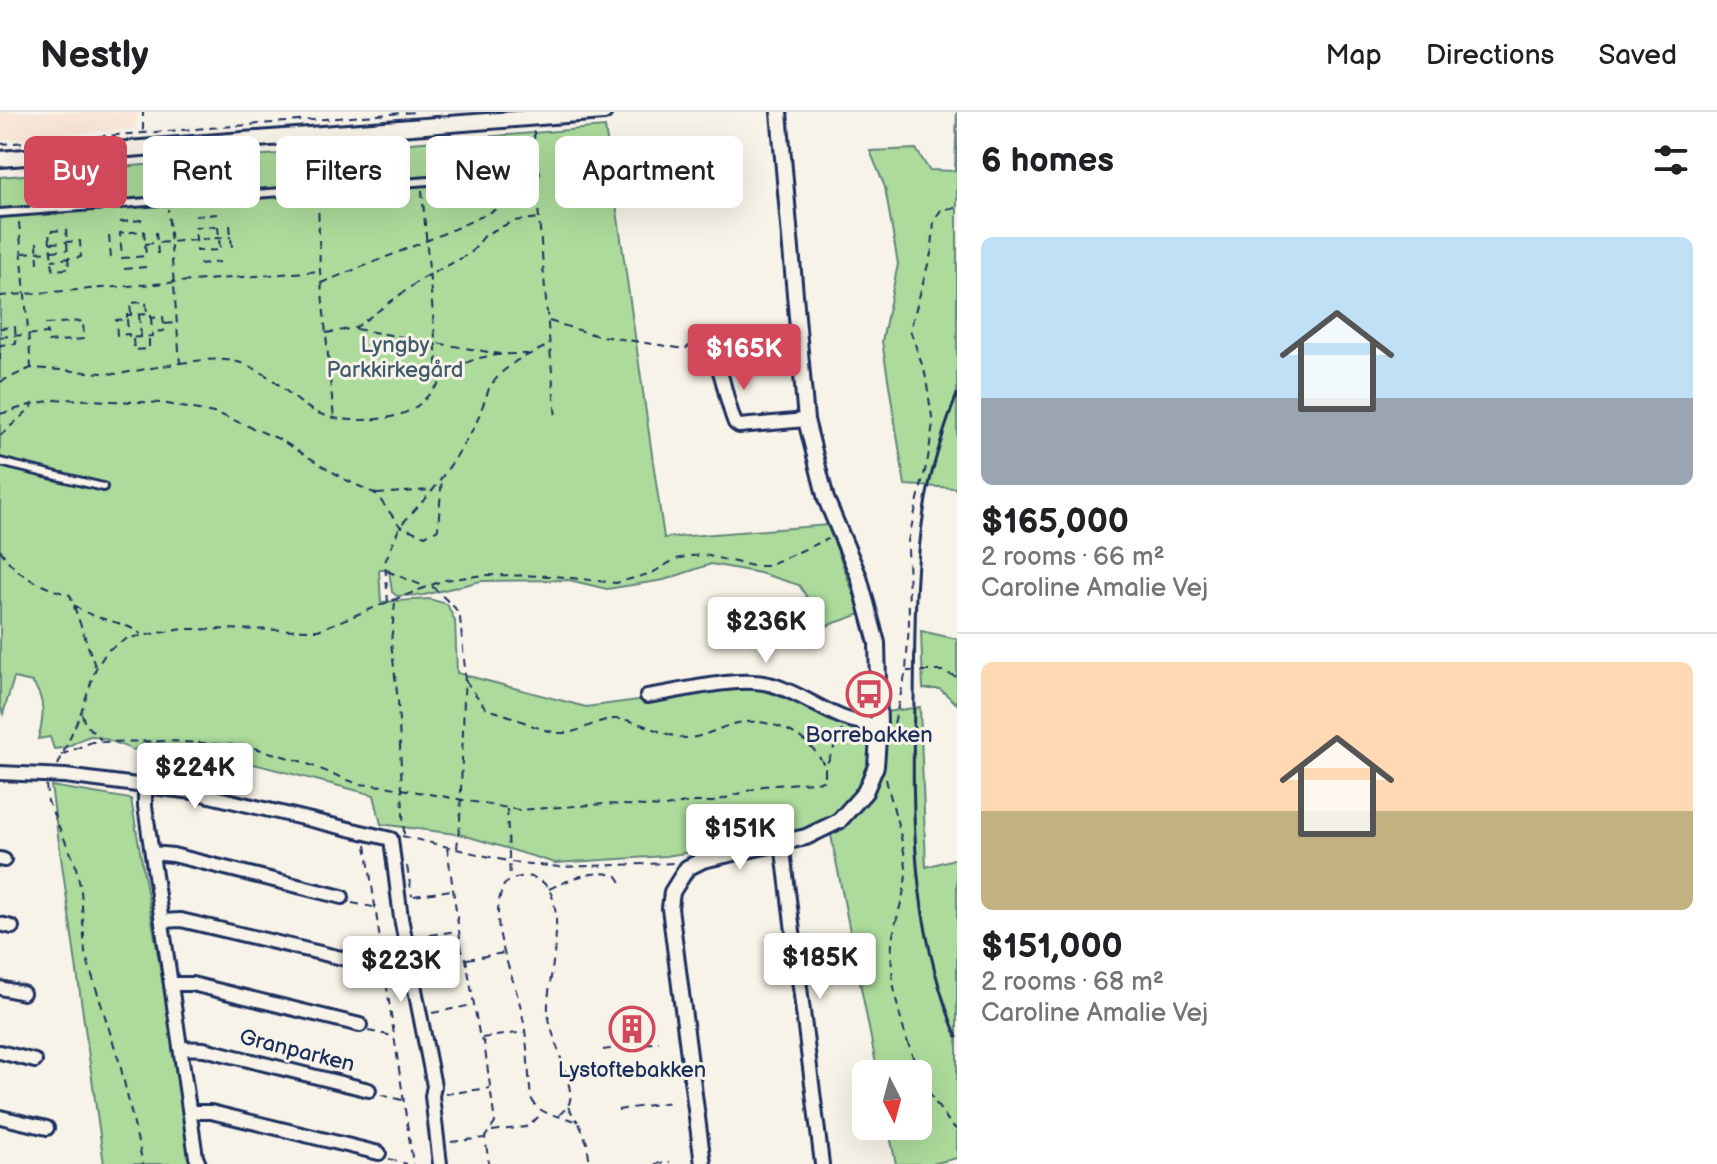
<!DOCTYPE html>
<meta charset="utf-8">
<style>
:root{--surface:#fff;--page:#f2f2f2;--text:#202124;--muted:#757577;--line:#e0e0e0;--accent:#d1495b}
body{margin:0;font-family:"Balsamiq Sans",sans-serif;background:var(--page);color:var(--text);height:100vh;display:flex;flex-direction:column;font-size:30px;white-space:nowrap}
*{box-sizing:border-box;margin:0}
p{font-size:26px;color:var(--muted)}
.icon{flex:none;width:44px;height:44px;fill:none;stroke:currentColor;stroke-width:2;stroke-linecap:round;stroke-linejoin:round}
.map{position:relative;flex:1;overflow:hidden}
.sheet{display:flex;flex-direction:column;background:var(--surface);width:760px}
.sheet>*{flex:none}
.guide{position:absolute;left:24px;top:24px;width:760px;height:72px;display:flex;gap:16px}
.needle{width:52px;rotate:174deg}
.controls{position:absolute;left:852px;top:948px;display:grid;gap:16px}
.controls a{display:grid;place-items:center;width:80px;height:80px;border-radius:12px;background:var(--surface);box-shadow:0 8px 32px #0002;font-size:40px}
.price{position:absolute;translate:-50% -68px;padding:0 18px;border-radius:8px;background:#fff;color:#222;font-size:26px;line-height:52px;filter:drop-shadow(0 2px 4px #0008)}
.price::after{content:'';position:absolute;left:50%;top:48px;width:24px;height:18px;margin-left:-12px;background:inherit;clip-path:polygon(0 0,100% 0,50% 100%)}
.price.active{background:var(--accent);color:#fff}
ul{padding:0;list-style:none}
li{display:grid;align-content:center;gap:16px;height:424px;padding:0 24px}
li+li{border-top:2px solid var(--line)}
li span{display:grid;place-items:center;height:248px;border-radius:12px;color:#555}
li>.icon{margin-inline-start:auto}
span .icon{width:144px;height:144px;fill:#fffc;stroke-width:1}
li b{font-size:34px}
h2{display:flex;justify-content:space-between;align-items:center;height:96px;padding:0 24px;font-size:34px}
.pill{padding:0 28px;border-radius:12px;background:var(--surface);box-shadow:0 8px 32px #0002;font-size:28px;line-height:72px}
.pill.active{background:var(--accent);color:#fff}
header{display:flex;align-items:center;gap:48px;box-sizing:border-box;height:112px;padding:0 40px;background:var(--surface);border-bottom:2px solid var(--line)}
header strong{font-size:38px}
nav{display:flex;gap:44px;margin-inline-start:auto;font-size:28px}
main{display:flex;flex:1;min-height:0}
.map>svg:first-child{display:block}
</style>
<header>
<strong>Nestly</strong>
<nav><a>Map</a><a>Directions</a><a>Saved</a></nav>
</header>
<main>
<div class="map">
<svg width="957" height="1052" viewBox="0 0 957 1052">
<rect width="100%" height="100%" fill="#f7f3e8"/>
<filter id="ink" filterUnits="userSpaceOnUse"><feTurbulence type="fractalNoise" baseFrequency=".0125" numOctaves="2"/><feDisplacementMap in="SourceGraphic" scale="16" xChannelSelector="R" yChannelSelector="G"/><feConvolveMatrix kernelMatrix="1 2 1 2 8 2 1 2 1" color-interpolation-filters="sRGB"/></filter>
<g filter="url(#ink)">
<path fill="#f9e6d8" d="M0,0h138l-3,16 -135,12z"/>
<path fill="#acdb9b" stroke="#64857c" stroke-width="2" d="M957,0v379l-2,-3 -50,-3 -23,-144 16,-77 -13,-77 -15,-36 46,-2 13,21 26,1z
M605,15l59,411 164,-13 33,89 -35,12 -27,-41 -39,-12 -49,-9 -47,16 -57,9 -38,-9 -88,1 -57,14 -27,1 -5,-4 -3,-22h-10l2,32 48,-3 18,5 8,17 2,52 129,34 163,-22 91,34 80,-12 6,160 31,-9v300l-25,6h-36l-8,-38h30v-52h-40l-48,-244 -164,26 -111,7 -92,-28 -82,-11 -7,-29 -175,-45 -55,-7 -10,7c-10,-3 -33,-15 -43,-14 -13,2 -17,12 -37,13l-4,-12 -12,2c6,-21 8,-40 -6,-57l-18,-4 -11,36 -3,-9v-528z
M921,519l36,8v65l-17,-15h-17z
M51,674l80,13 63,365h-90z"/>
<g fill="none" stroke-linecap="round" stroke-linejoin="round">
<g stroke="#1b2f5e" stroke-width="12">
<path id="service" d="M0,101l535,-40
M0,350l103,25"/>
</g>
<g stroke="#1b2f5e" stroke-width="18">
<path id="minor" d="M703,224c20,27 20,57 32,87l4,3 67,-6
M647,584c35,-5 95,-22 129,-10 38,13 59,37 103,39
M0,661l65,3 128,16 198,47 10,79 33,168 -2,10 8,68
M145,673v21l51,351 3,7
M782,731l40,321
M152,741l21,2 169,42
M0,747l4,1
M162,809l19,-1 169,40
M0,812l12,3
M171,872h21l168,41
M0,876l23,5
M180,936l24,1 165,41
M0,940l35,9
M190,1000h21l168,41
M0,1005l47,11"/>
</g>
<g stroke="#1b2f5e" stroke-width="20">
<path id="tertiary" d="M0,47l604,-47
M703,1052l-33,-256 2,-16 15,-24 16,-8 103,-23 33,-16 26,-29 11,-26 3,-41 -2,-82 -18,-66 -33,-78 -20,-79 -27,-308"/>
</g>
<path stroke="#1b2f5e" stroke-width="2" stroke-dasharray="8 6" stroke-linecap="butt" d="M143,19v-19
M534,19l1,34
M0,32l416,-32
M536,71l20,236
M422,78l17,193
M318,86l2,73 14,148
M195,104l22,-2
M19,110l12,145
M120,110l22,-2
M230,113l2,23
M218,114l2,24 -23,1 -2,-24z
M144,119l2,25 -24,2 -2,-25z
M156,120l2,22
M109,124l2,22
M37,130l1,21
M50,131l-1,-12 17,-1c1,13 2,26 3,39l-16,1 -3,-27 30,-2 1,16 -29,3
M145,132l86,-7
M23,141l44,-3
M199,152l21,-2
M124,157l22,-2
M321,171c72,-29 147,-56 215,-95
M0,184l320,-25
M131,202l-1,-11 16,-1 1,11
M139,203l2,21
M151,206l1,13
M127,207l1,14
M549,209l46,14 90,14 8,-6
M164,212l-1,-7 -12,1v-4l-24,1v4l-11,1 1,15 12,-1v4l23,-2v-4l12,-1v-7l11,-1
M0,216l15,-1 1,17 -16,1v15
M356,217l144,25
M326,221l29,-5 65,-48 51,-27 15,-19 28,-13 24,-3
M0,225l47,-4 1,9 36,-3 -1,-18 -37,3 1,9
M133,227l1,11 15,-1v-11
M180,251c22,-3 45,-7 66,2 46,18 50,53 106,55 23,0 52,-1 70,-18 11,-11 21,-25 35,-34 21,-14 46,-14 71,-14
M0,270l31,-14 87,6 62,-11 -12,-154
M0,302l37,-11 26,-4 99,4 57,11 60,25 67,41 30,14 24,32 25,10 13,-7 4,-52
M0,324l33,-30
M377,382l53,-4
M0,437c15,27 42,38 70,46l25,71
M387,459l39,16
M432,474l23,22 5,10 5,51 -5,152 -3,27
M388,491l-3,-41 15,-36 33,-36 23,-33 20,-33 14,-38 11,-13 15,-12 33,-16
M395,491l-4,39 7,59 6,134
M74,493c19,16 47,14 67,29
M907,559h35l15,6
M465,568l22,30c25,3 52,23 76,23 18,0 33,-14 52,-14 25,0 48,18 71,19 17,0 32,-10 47,-14 35,-9 77,10 92,43
M82,602l3,10 16,16
M891,625l15,-66 3,-48 -1,-82 20,-83 5,-35 -8,-50 -15,-43 22,-80 2,-30 7,-10 16,-3
M61,643l31,-13 78,-1 78,5 52,15 58,23 27,2 134,24 86,-6 60,3 26,-5h22l50,-16 62,-5v-13l17,-38
M58,653l23,-53 15,-44 12,-18 20,-12 55,-9 135,1 126,-50 41,-5 70,1 61,7 36,-10 24,-14 15,-3 13,-1 49,11h13l62,-27
M146,662l12,-31
M886,667c6,26 19,65 20,90 0,24 -9,44 -13,67 -9,54 24,156 64,194
M46,673l2,17 27,61 6,27 4,63 35,111 23,100
M507,697l3,69
M402,724l109,26 48,5 117,-4
M366,733l47,319
M447,735l15,105 4,7 14,80 4,3 11,81 -10,14 4,27
M407,754l5,30
M549,777c22,-10 45,-21 68,-13l7,11
M414,784l37,-6
M352,791l21,4
M416,825l41,-6
M467,847l37,-6
M358,854l25,6
M432,901l41,-8
M368,919l25,5
M482,926l42,-6
M603,938l56,-8
M445,982l45,-6
M381,983l21,5
M568,995l10,15
M618,998l52,-8
M559,1003c4,-4 10,-8 11,-15 4,-15 -21,-66 -22,-90 -2,-30 28,-122 -16,-133 -10,-2 -20,1 -28,8 -19,42 12,91 19,133 5,26 5,54 8,80 10,21 30,15 48,25l8,20 3,21
M492,1019l34,-4 15,-12
M451,1030l33,-4
M389,1047l18,5
M655,1052l15,-2"/>
<use href="#service" stroke="#f7f3e8" stroke-width="6"/>
<use href="#minor" stroke="#f7f3e8" stroke-width="12"/>
<use href="#tertiary" stroke="#f7f3e8" stroke-width="14"/>
<path stroke="#1b2f5e" stroke-width="3" d="M957,282c-14,38 -27,77 -33,117 -10,63 -9,126 -10,189 -2,118 -3,226 43,337"/>
</g>
</g>
<defs>
<g id="bus-ring" transform="scale(2.3)"><circle r="9.5" fill="#f7f3e8" stroke="#d1495b" stroke-width="1.5"/><path d="M-5-6H5V4H4V6H2V4H-2V6H-4V4H-5ZM-3.5-4V0h7V-4ZM-3.5 1.2v1.5H-2V1.2ZM2 1.2v1.5H3.5V1.2Z" fill="#d1495b"/></g>
<g id="building-ring" transform="scale(2.3)"><circle r="9.5" fill="#f7f3e8" stroke="#d1495b" stroke-width="1.5"/><path d="M-4-6H4V6H1V3H-1V6H-4ZM-2.5-4.3h1.7v1.8h-1.7ZM.8-4.3h1.7v1.8H.8ZM-2.5-1h1.7V.8h-1.7ZM.8-1h1.7V.8H.8Z" fill="#d1495b"/></g>
</defs>
<g fill-rule="evenodd">
<use href="#bus-ring" x="869" y="582"/>
<use href="#building-ring" x="632" y="917"/>
</g>
<g text-anchor="middle" dominant-baseline="central" stroke-width="6" stroke-linejoin="round" paint-order="stroke">
<g font-size="22" fill="#3f5a6d" stroke="#f7f3e8">
<text x="395" y="233">Lyngby<tspan x="395" dy="25">Parkkirkegård</tspan></text>
</g>
<g font-size="22" fill="#1b2f5e" stroke="#f7f3e8">
<text x="869" y="623">Borrebakken</text>
<text x="632" y="958">Lystoftebakken</text>
</g>
<g font-size="22" fill="#1b2f5e" stroke="#f7f3e8">
<text transform="translate(297 939) rotate(14)">Granparken</text>
</g>
</g>
</svg>
<div class="controls">
<a><svg class="needle" viewBox="-14 -14 28 28"><path d="M0-13l5 13h-10z" fill="#e53935"/><path d="M0 13l5-13h-10z" fill="#757577"/></svg></a>
</div>
<b class="price active" style="left:744px;top:280px">$165K</b>
<b class="price" style="left:766px;top:553px">$236K</b>
<b class="price" style="left:195px;top:699px">$224K</b>
<b class="price" style="left:740px;top:760px">$151K</b>
<b class="price" style="left:820px;top:889px">$185K</b>
<b class="price" style="left:401px;top:892px">$223K</b>
<div class="guide">
<a class="pill active">Buy</a>
<a class="pill">Rent</a>
<a class="pill">Filters</a>
<a class="pill">New</a>
<a class="pill">Apartment</a>
</div>
</div>
<section class="sheet">
<h2>6 homes<svg class="icon" aria-label="filters" viewBox="0 0 24 24"><path d="M4 7h16M4 17h16"/><circle cx="9" cy="7" r="2"/><circle cx="15" cy="17" r="2"/></svg></h2>
<ul>
<li><span style="background:linear-gradient(#bfe0f5 65%,#9aa5b1 0)"><svg class="icon" aria-label="home" viewBox="0 0 24 24"><path d="M3 11l9-7 9 7M6 9v11h12V9"/></svg></span><div><b>$165,000</b><p>2 rooms · 66 m²</p><p>Caroline Amalie Vej</p></div></li>
<li><span style="background:linear-gradient(#ffd9b3 60%,#c2b280 0)"><svg class="icon" aria-label="home" viewBox="0 0 24 24"><path d="M3 11l9-7 9 7M6 9v11h12V9"/></svg></span><div><b>$151,000</b><p>2 rooms · 68 m²</p><p>Caroline Amalie Vej</p></div></li>
</ul>
</section>
</main>
